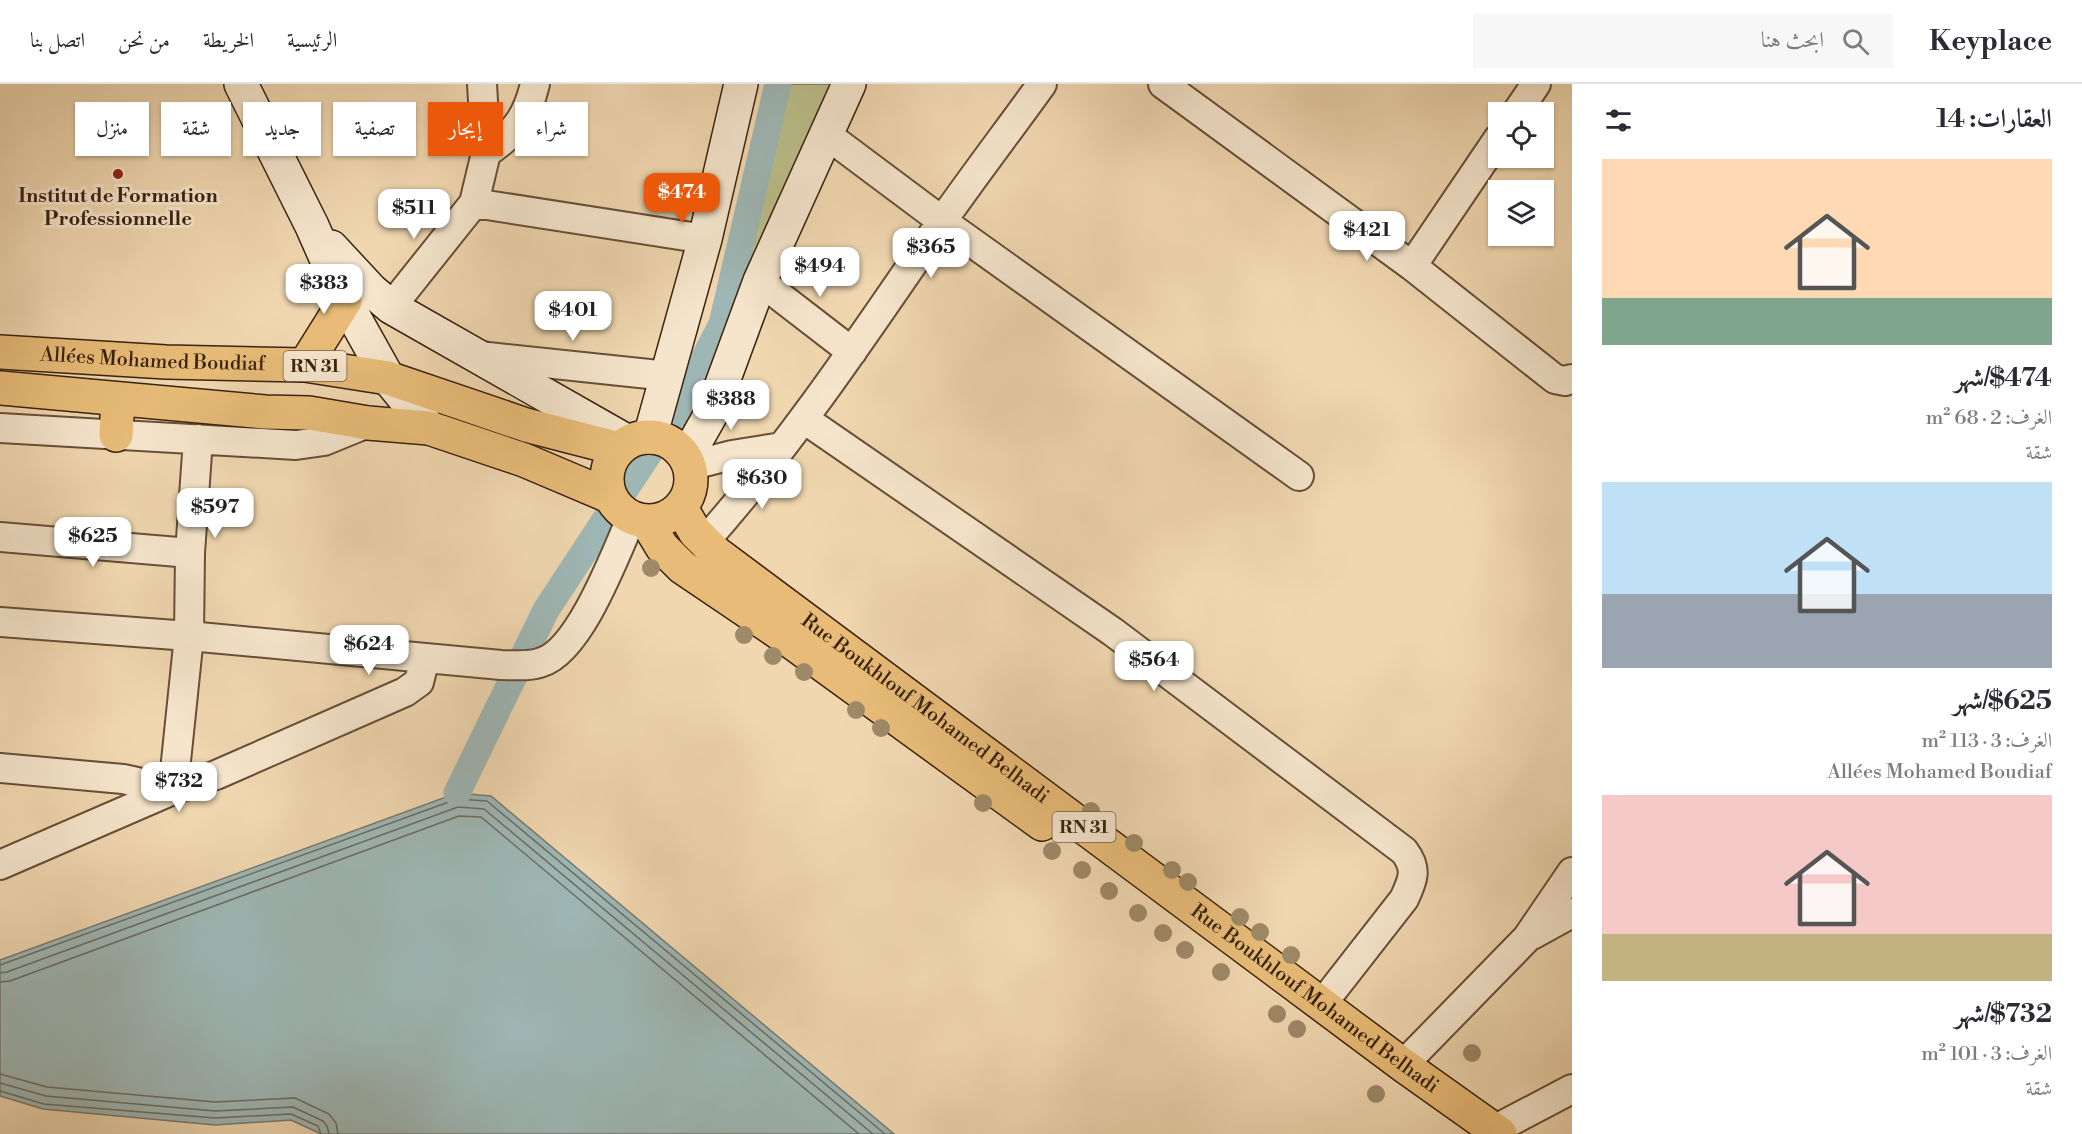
<!DOCTYPE html>
<html lang="ar">
<meta charset="utf-8">
<style>
:root{--surface:#fff;--page:#f7f7f7;--text:#2b2b33;--muted:#7c7c81;--line:#e1e1e2;--accent:#ea580c}
body{margin:0;font-family:"Libre Bodoni",Amiri,serif;background:var(--page);color:var(--text);direction:rtl;height:100vh;display:flex;flex-direction:column;font-size:22px;white-space:nowrap}
*{box-sizing:border-box;margin:0}
p{font-size:20px;color:var(--muted)}
.icon{flex:none;width:33px;height:33px;fill:none;stroke:currentColor;stroke-width:2;stroke-linecap:round;stroke-linejoin:round}
.map{position:relative;flex:1;overflow:hidden;direction:ltr}
.side{display:flex;flex-direction:column;background:var(--surface);width:510px}
.side>*{flex:none}
.banner{position:absolute;left:18px;top:18px;width:570px;height:54px;direction:rtl;display:flex;gap:12px}
.buttons{position:absolute;left:1488px;top:18px;display:grid;gap:12px}
.buttons a{display:grid;place-items:center;width:66px;height:66px;border-radius:0px;background:var(--surface);box-shadow:0 2px 4px #0004;font-size:30px}
.price{position:absolute;translate:-50% -51px;padding:0 14px;border-radius:12px;background:#fff;color:#222;font-size:20px;line-height:39px;filter:drop-shadow(0 2px 3px #0008)}
.price::after{content:'';position:absolute;left:50%;top:36px;width:18px;height:14px;margin-left:-9px;background:inherit;clip-path:polygon(0 0,100% 0,50% 100%)}
.price.on{background:var(--accent);color:#fff}
ul{padding:0;list-style:none}
li{display:grid;align-content:center;gap:12px;height:318px;padding:0 30px}
li span{display:grid;place-items:center;height:186px;border-radius:0px;color:#555}
li>.icon{margin-inline-start:auto}
span .icon{width:108px;height:108px;fill:#fffc;stroke-width:1}
li b{font-size:26px}
h2{display:flex;justify-content:space-between;align-items:center;height:72px;padding:0 30px;font-size:26px}
.pill{padding:0 21px;border-radius:0px;background:var(--surface);box-shadow:0 2px 4px #0004;font-size:21px;line-height:54px}
.pill.on{background:var(--accent);color:#fff}
header{display:flex;align-items:center;gap:36px;box-sizing:border-box;height:84px;padding:0 30px;background:var(--surface);border-bottom:2px solid var(--line)}
header strong{font-size:28px}
nav{display:flex;gap:33px;margin-inline-start:auto;font-size:21px}
.search{width:420px;height:54px;background:var(--page);display:flex;align-items:center;gap:15px;box-sizing:border-box;padding:0 21px;border-radius:0px;color:var(--muted);font-size:22px}
main{display:flex;flex:1;min-height:0}
.map>svg:first-child{display:block}
</style>
<header>
<strong>Keyplace</strong>
<div class="search"><svg class="icon" aria-label="search" viewBox="0 0 24 24"><circle cx="10" cy="10" r="6"/><path d="M15 15l6 6"/></svg>ابحث هنا</div>
<nav><a>الرئيسية</a><a>الخريطة</a><a>من نحن</a><a>اتصل بنا</a></nav>
</header>
<main>
<section class="side">
<h2>العقارات: 14<svg class="icon" aria-label="filters" viewBox="0 0 24 24"><path d="M4 7h16M4 17h16"/><circle cx="9" cy="7" r="2"/><circle cx="15" cy="17" r="2"/></svg></h2>
<ul>
<li><span style="background:linear-gradient(#ffd9b3 75%,#7fa58c 0)"><svg class="icon" aria-label="home" viewBox="0 0 24 24"><path d="M3 11l9-7 9 7M6 9v11h12V9"/></svg></span><div><b>$474/شهر</b><p>الغرف: 2 · 68 m²</p><p>شقة</p></div></li>
<li><span style="background:linear-gradient(#bfe0f5 60%,#9aa5b1 0)"><svg class="icon" aria-label="home" viewBox="0 0 24 24"><path d="M3 11l9-7 9 7M6 9v11h12V9"/></svg></span><div><b>$625/شهر</b><p>الغرف: 3 · 113 m²</p><p>Allées Mohamed Boudiaf</p></div></li>
<li><span style="background:linear-gradient(#f6c9c9 75%,#c2b280 0)"><svg class="icon" aria-label="home" viewBox="0 0 24 24"><path d="M3 11l9-7 9 7M6 9v11h12V9"/></svg></span><div><b>$732/شهر</b><p>الغرف: 3 · 101 m²</p><p>شقة</p></div></li>
</ul>
</section>
<div class="map">
<svg width="1572" height="1050" viewBox="0 0 1572 1050">
<rect width="100%" height="100%" fill="#f0d7b0"/>
<filter id="stains"><feTurbulence type="fractalNoise" baseFrequency=".00333" numOctaves="4"/><feColorMatrix values="0 0 0 0 .2 0 0 0 0 .09 0 0 0 0 .02 0 0 0 .5 -.17"/></filter>
<radialGradient id="worn" r=".72"><stop offset=".6" stop-color="#630" stop-opacity="0"/><stop offset="1" stop-color="#630" stop-opacity=".3"/></radialGradient>
<path fill="#bbbe8a" stroke="#7a704c" stroke-width="1.5" d="M770,0h69l-137,341h-18l-14,-16 41,-88z"/>
<path fill="#9eb7b5" stroke="#767b73" stroke-width="1.5" d="M457,709l34,3 403,338h-573l-30,-14 -76,5 -172,-16 -43,-13v-136z"/>
<g fill="none" stroke-linecap="round" stroke-linejoin="round">
<path stroke="#6c6c62" stroke-width="1.5" d="M0,881l457,-166 30,2 398,333
M0,889l7,-1 451,-165 26,2 389,325
M0,898l10,-1 449,-165 22,1 378,317
M0,990l47,13 168,15 80,-4 34,16 7,9 2,11
M0,999l46,13 169,15 78,-4 30,14 4,5 2,8
M0,1007l44,13 171,14 76,-4 27,12 3,8"/>
<path stroke="#9eb7b5" stroke-width="27" d="M457,709l89,-183 132,-201 44,-85 56,-240"/>
<g stroke="#674f37" stroke-width="32">
<path id="minor" d="M1163,0l249,182 143,113 10,2 7,-2
M1517,28l19,-28
M827,51l115,86 357,255
M486,69c28,-19 41,-35 49,-69
M474,119l231,36
M1412,182l86,-127
M760,197l92,71
M391,223l83,-104 12,-50 -4,-69
M479,272l189,20
M804,335l309,213 291,219c14,18 9,29 0,48l-82,105
M0,344l296,17 28,-4 44,-18
M689,382l43,-11 50,-8
M0,453l190,16
M704,458c88,-99 161,-209 236,-318 33,-47 68,-93 102,-140
M0,538l189,14 312,29c12,0 29,2 41,-3 38,-12 73,-107 89,-143
M0,684l123,11 50,11 16,-154 1,-83 8,-114
M0,781l173,-75 43,-15 189,-83 14,-10 6,-24
M1532,851l40,-22
M1403,981l124,-127 45,-66
M1494,1046l78,-41"/>
</g>
<g stroke="#39220f" stroke-width="36">
<path id="secondary" d="M241,0l71,142 33,75 43,77 41,50
M331,163l40,43 20,17 237,135
M650,353l55,-198 36,-155
M686,374l25,-44 49,-133 89,-197"/>
</g>
<g stroke="#39220f" stroke-width="36">
<g id="primary">
<path id="s1" d="M0,268l166,10 139,3 83,13 138,47 93,24"/>
<path d="M305,281l40,-64"/>
<path d="M0,304l265,24 44,1 59,10 61,5 95,32 85,36"/>
<path d="M116,351l2,-36"/>
<circle cx="649" cy="395" r="42"/>
<path id="s2" d="M681,424l14,24 21,21 687,512 97,69"/>
<path d="M647,438l15,25 20,20 93,63 267,194"/>
</g>
</g>
<use href="#minor" stroke="#f5e5cc" stroke-width="28"/>
<use href="#secondary" stroke="#f5e5cc" stroke-width="33"/>
<use href="#primary" stroke="#e8bc78" stroke-width="33"/>
</g>
<g fill="#9e8968">
<circle cx="651" cy="484" r="9"/>
<circle cx="744" cy="551" r="9"/>
<circle cx="773" cy="572" r="9"/>
<circle cx="804" cy="588" r="9"/>
<circle cx="856" cy="626" r="9"/>
<circle cx="881" cy="644" r="9"/>
<circle cx="983" cy="719" r="9"/>
<circle cx="1091" cy="727" r="9"/>
<circle cx="1134" cy="759" r="9"/>
<circle cx="1052" cy="767" r="9"/>
<circle cx="1082" cy="786" r="9"/>
<circle cx="1172" cy="786" r="9"/>
<circle cx="1188" cy="798" r="9"/>
<circle cx="1109" cy="807" r="9"/>
<circle cx="1138" cy="829" r="9"/>
<circle cx="1240" cy="833" r="9"/>
<circle cx="1260" cy="848" r="9"/>
<circle cx="1163" cy="849" r="9"/>
<circle cx="1185" cy="866" r="9"/>
<circle cx="1291" cy="871" r="9"/>
<circle cx="1221" cy="888" r="9"/>
<circle cx="1277" cy="930" r="9"/>
<circle cx="1297" cy="945" r="9"/>
<circle cx="1472" cy="969" r="9"/>
<circle cx="1376" cy="1010" r="9"/>
</g>
<circle fill="#8f2418" stroke="#f5e5cc" stroke-width="2" cx="118" cy="90" r="6"/>
<g text-anchor="middle" dominant-baseline="central" stroke-width="6" stroke-linejoin="round" paint-order="stroke">
<g fill="#f5e5cc" stroke="#715c48" stroke-width="1.5">
<rect x="283.5" y="267" width="63" height="30" rx="4.5"/>
<rect x="1052.5" y="728" width="63" height="30" rx="4.5"/>
</g>
<g font-size="18" font-weight="bold" fill="#39220f">
<text x="315" y="282">RN 31</text>
<text x="1084" y="743">RN 31</text>
</g>
<g font-size="20" font-weight="bold" fill="#39220f" stroke="#f5e5cc">
<text x="118" y="112">Institut de Formation<tspan x="118" dy="23">Professionnelle</tspan></text>
</g>
<g font-size="20" fill="#39220f" stroke="#f5e5cc">
<text stroke="none"><textPath href="#s1" startOffset="153">Allées Mohamed Boudiaf</textPath></text>
<text stroke="none"><textPath href="#s2" startOffset="318">Rue Boukhlouf Mohamed Belhadi</textPath></text>
<text stroke="none"><textPath href="#s2" startOffset="804">Rue Boukhlouf Mohamed Belhadi</textPath></text>
</g>
</g>
<rect width="100%" height="100%" filter="url(#stains)"/>
<rect width="100%" height="100%" fill="url(#worn)"/>
</svg>
<div class="buttons">
<a><svg class="icon" aria-label="locate" viewBox="0 0 24 24"><circle cx="12" cy="12" r="6"/><path d="M12 2v4M12 18v4M2 12h4M18 12h4"/></svg></a>
<a><svg class="icon" aria-label="layers" viewBox="0 0 24 24"><path d="M12 4l9 5-9 5-9-5zM3 14l9 5 9-5"/></svg></a>
</div>
<b class="price on" style="left:682px;top:140px">$474</b>
<b class="price" style="left:414px;top:156px">$511</b>
<b class="price" style="left:1367px;top:178px">$421</b>
<b class="price" style="left:931px;top:195px">$365</b>
<b class="price" style="left:820px;top:214px">$494</b>
<b class="price" style="left:324px;top:231px">$383</b>
<b class="price" style="left:573px;top:258px">$401</b>
<b class="price" style="left:731px;top:347px">$388</b>
<b class="price" style="left:762px;top:426px">$630</b>
<b class="price" style="left:215px;top:455px">$597</b>
<b class="price" style="left:93px;top:484px">$625</b>
<b class="price" style="left:369px;top:592px">$624</b>
<b class="price" style="left:1154px;top:608px">$564</b>
<b class="price" style="left:179px;top:729px">$732</b>
<div class="banner">
<a class="pill">شراء</a>
<a class="pill on">إيجار</a>
<a class="pill">تصفية</a>
<a class="pill">جديد</a>
<a class="pill">شقة</a>
<a class="pill">منزل</a>
</div>
</div>
</main>
